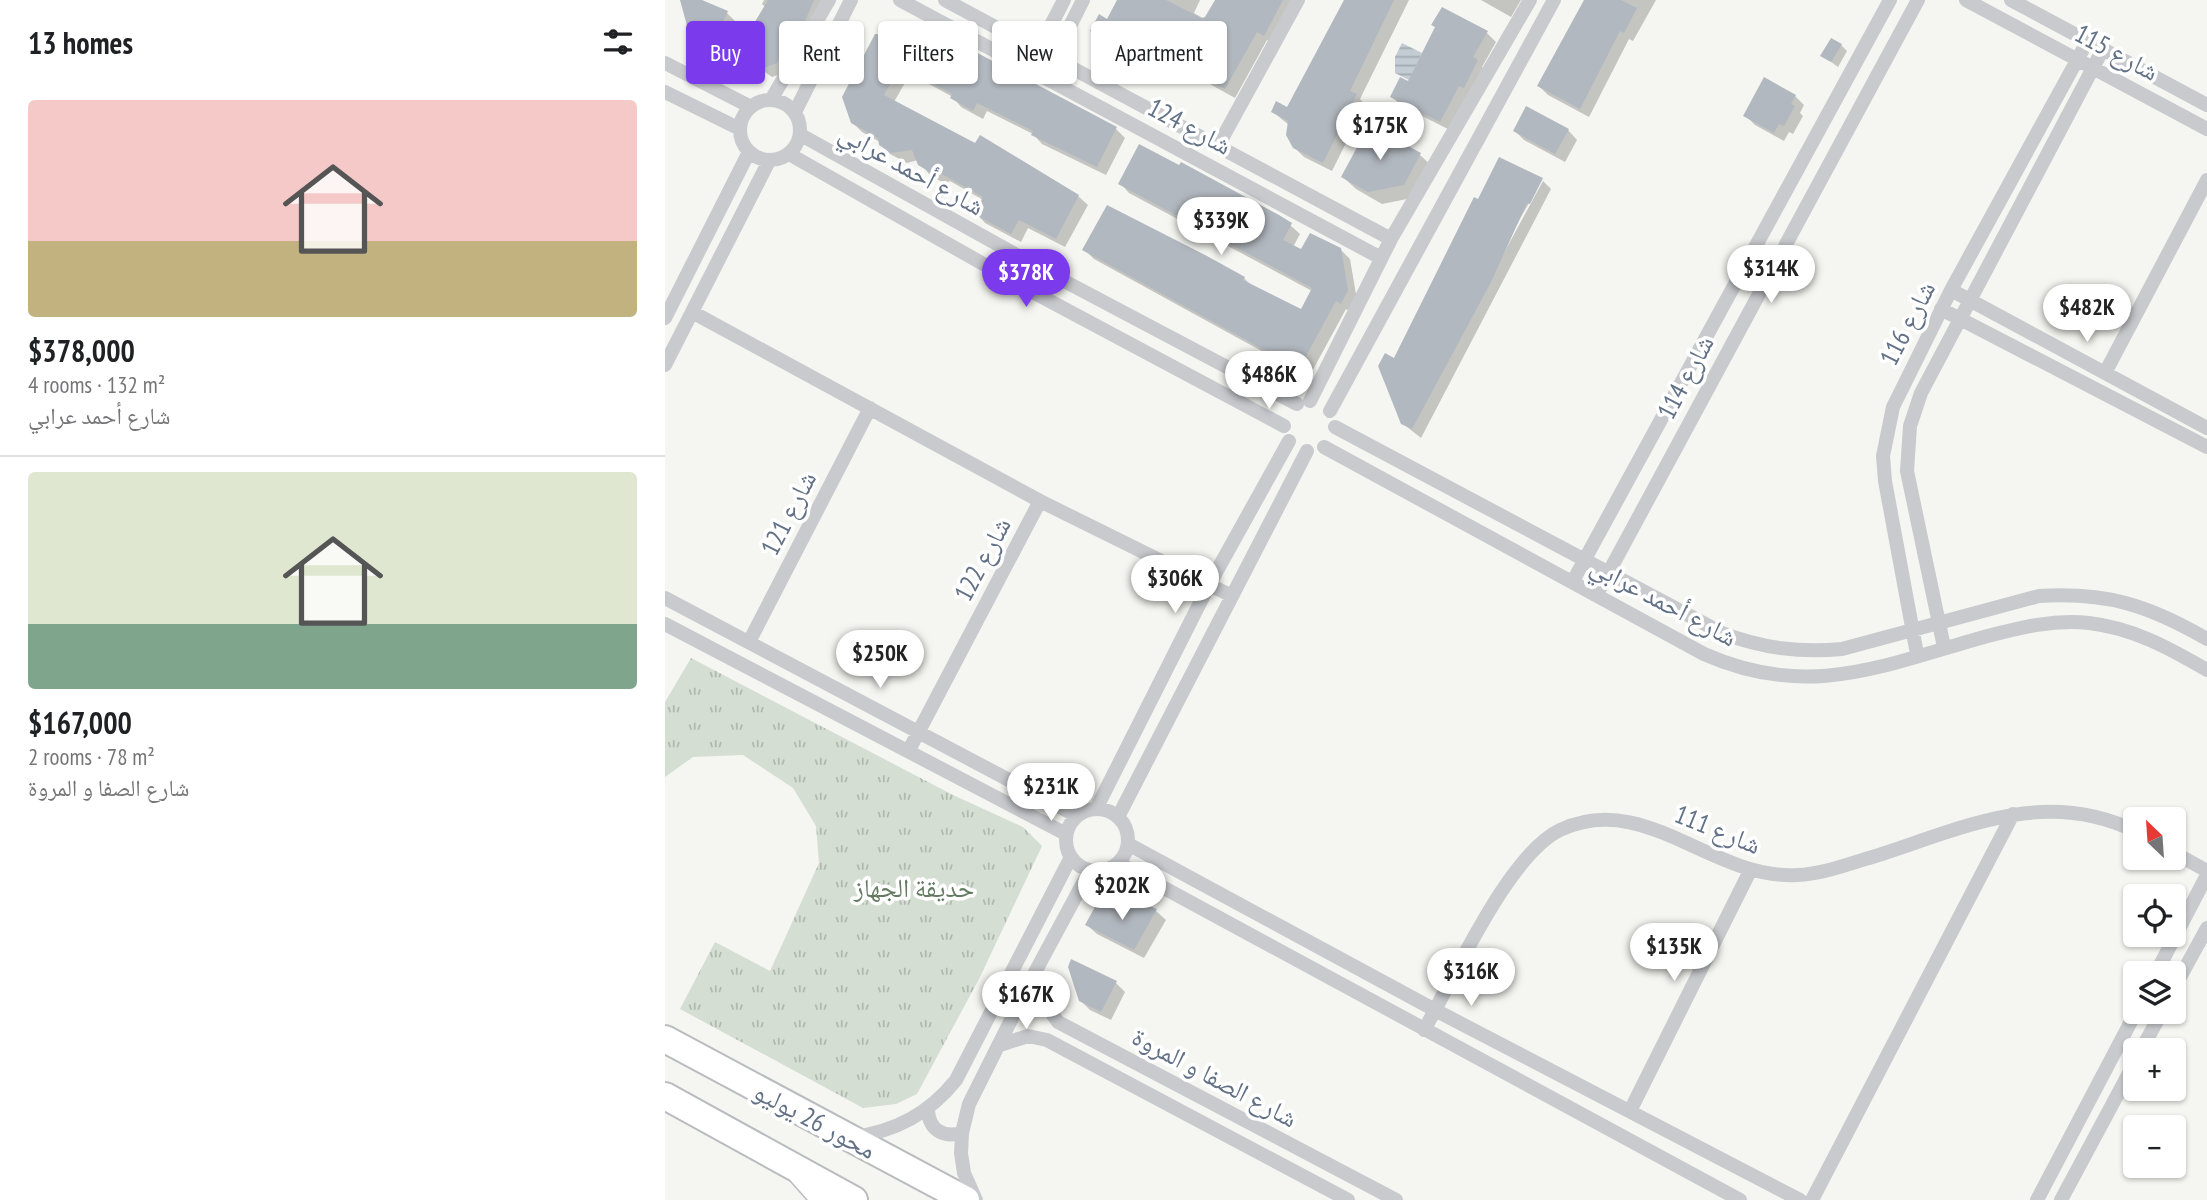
<!DOCTYPE html>
<meta charset="utf-8">
<style>
:root{--surface:#fff;--page:#f6f6f6;--text:#202124;--muted:#757577;--line:#e0e0e0;--accent:#7c3aed}
body{margin:0;font-family:"PT Sans Narrow","Noto Naskh Arabic",sans-serif;background:var(--page);color:var(--text);height:100vh;display:flex;flex-direction:column;font-size:26px;white-space:nowrap}
*{box-sizing:border-box;margin:0}
p{font-size:23px;color:var(--muted)}
.icon{flex:none;width:38px;height:38px;fill:none;stroke:currentColor;stroke-width:2;stroke-linecap:round;stroke-linejoin:round}
.map{position:relative;flex:1;overflow:hidden}
.sheet{display:flex;flex-direction:column;background:var(--surface);width:665px}
.sheet>*{flex:none}
.top-card{position:absolute;left:21px;top:21px;width:665px;height:63px;display:flex;gap:14px}
.needle{width:46px;rotate:335deg}
.controls{position:absolute;left:1458px;top:807px;display:grid;gap:14px}
.controls a{display:grid;place-items:center;width:63px;height:63px;border-radius:7px;background:var(--surface);box-shadow:0 2px 5px #0004;font-size:35px}
.price{position:absolute;translate:-50% -60px;padding:0 16px;border-radius:24px;background:#fff;color:#222;font-size:23px;line-height:46px;filter:drop-shadow(0 2px 4px #0008)}
.price::after{content:'';position:absolute;left:50%;top:42px;width:21px;height:16px;margin-left:-10px;background:inherit;clip-path:polygon(0 0,100% 0,50% 100%)}
.price.active{background:var(--accent);color:#fff}
ul{padding:0;list-style:none}
li{display:grid;align-content:center;gap:14px;height:371px;padding:0 28px}
li+li{border-top:2px solid var(--line)}
li span{display:grid;place-items:center;height:217px;border-radius:7px;color:#555}
li>.icon{margin-inline-start:auto}
span .icon{width:126px;height:126px;fill:#fffc;stroke-width:1}
li b{font-size:30px}
h2{display:flex;justify-content:space-between;align-items:center;height:84px;padding:0 28px;font-size:30px}
.tag{padding:0 24px;border-radius:7px;background:var(--surface);box-shadow:0 2px 5px #0004;font-size:24px;line-height:63px}
.tag.active{background:var(--accent);color:#fff}
main{display:flex;flex:1;min-height:0}
.map>svg:first-child{display:block}
</style>
<main>
<section class="sheet">
<h2>13 homes<svg class="icon" aria-label="filters" viewBox="0 0 24 24"><path d="M4 7h16M4 17h16"/><circle cx="9" cy="7" r="2"/><circle cx="15" cy="17" r="2"/></svg></h2>
<ul>
<li><span style="background:linear-gradient(#f6c9c9 65%,#c2b280 0)"><svg class="icon" aria-label="home" viewBox="0 0 24 24"><path d="M3 11l9-7 9 7M6 9v11h12V9"/></svg></span><div><b>$378,000</b><p>4 rooms · 132 m²</p><p>شارع أحمد عرابي</p></div></li>
<li><span style="background:linear-gradient(#dfe7d0 70%,#7fa58c 0)"><svg class="icon" aria-label="home" viewBox="0 0 24 24"><path d="M3 11l9-7 9 7M6 9v11h12V9"/></svg></span><div><b>$167,000</b><p>2 rooms · 78 m²</p><p>شارع الصفا و المروة</p></div></li>
</ul>
</section>
<div class="map">
<svg width="1542" height="1200" viewBox="0 0 1542 1200">
<defs>
<pattern id="park-tufts" width="24" height="20" patternUnits="userSpaceOnUse" patternTransform="scale(1.75)"><rect width="24" height="20" fill="#d5ded2"/><path d="M3 7l-1-3M5 7V3M7 7l1-3M15 17l-1-3M17 17v-4M19 17l1-3" fill="none" stroke="#b0b8b0"/></pattern>
<pattern id="water-rules" width="6" height="5" patternUnits="userSpaceOnUse" patternTransform="scale(1.75)"><rect width="6" height="5" fill="#c2ccd2"/><path d="M0 2.5h6" fill="none" stroke="#a1aab0"/></pattern>
</defs>
<rect width="100%" height="100%" fill="#f5f6f1"/>
<path fill="url(#park-tufts)" d="M26,658l262,137 70,32 19,19 -63,133 -62,115 -21,10 -33,4 -183,-99 35,-67 55,29 49,-108 -3,-37 -23,-38 -50,-33 -50,2 -28,20v-75z"/>
<path fill="url(#water-rules)" d="M737,43l20,10 -13,27 -14,-7v-16z"/>
<path fill="#0003" d="M20,0h12l30,13 9,9 -14,33 -20,-9 -10,-10z
M99,0h60l-38,72 -14,5 -34,-24 33,-40 -9,-9z
M455,0h80l-6,13 12,7 11,-20h80l-23,44 -7,-4 -32,58 -47,-26 -10,-10 10,-18 -11,-6 -23,43 -31,-17 -10,-9 4,-7 -25,-17 16,-10z
M680,0h64l-49,99 5,6 -33,66 -28,-14 -10,-10 -5,-22 -16,-13 15,-3z
M816,0h40l-10,17z
M922,0h69l-23,41 -4,-2 -40,78 -41,-22 -9,-9z
M822,33l9,9 -14,25 4,4 -36,59 -48,-24 -10,-9z
M211,35l240,94 9,9 -19,37 -64,-31 -9,-10 -46,-23 -4,8 -22,-12 -8,-10 -43,-23 -16,28 184,94 10,9 -23,42 -37,-19 -7,14 -36,-19 -9,-10 7,-13 -33,-19 -5,3 -16,-10 -11,-14 -11,3 -17,-9 -10,-12 -18,-10 -10,-10z
M1176,45l6,6 -9,16 -15,-11z
M1130,96l9,9 -4,8 3,3 -10,18 -4,-2 -5,9 -29,-16 -9,-9z
M705,127l50,28 13,12 -16,30 -35,7 -26,-15 -13,-12z
M903,130l9,10 -12,22 -41,-22 -9,-9z
M877,180l-46,81 3,1 44,-81 8,8 -130,249 -19,-15 -8,-62 85,-159z
M455,183l170,42 10,9 -7,13 9,5 38,-3 10,10 7,41 -6,12 -5,-3 -37,68 -215,-118 -9,-9 159,28 7,7 50,26 11,-20 -183,-98z
M468,901l23,10 10,9 -22,38 -47,-24 -10,-9 38,-11z
M407,961l44,22 9,9 -14,28 -21,-10 -10,-10z"/>
<path fill="#b2b8bf" d="M15,0h22l26,11 -16,36 -22,-10z
M103,0h46l-12,28 -3,-2 -22,37 -16,6 -25,-16z
M452,0h49l35,18 4,-1 10,-17h68l-19,36 -7,-4 -32,57 -49,-26 12,-22 -21,-11 -22,43 -34,-18 6,-10 -27,-14 9,-17 8,5z
M679,0h50l-44,91 7,3 -34,69 -30,-15 -7,-13 2,-14 -17,-9 5,-11 11,6z
M919,0h37l16,8 -13,25 -4,-2 -40,78 -43,-23z
M777,7l46,24 -15,26 5,3 -14,28 -5,-2 -19,36 -50,-25 10,-20 8,4 27,-54 -4,-2z
M241,26l27,15 5,-9 179,95 -20,40 -66,-32 2,-4 -56,-28 -4,8 -23,-13 2,-4 -52,-28 -16,29 91,48 5,-8 99,60 -23,44 -37,-19 -8,14 -37,-20 9,-17 -43,-24 -5,2 -17,-10 -6,-15 -21,3 -12,-8 -1,-7 -27,-15 -9,-26 33,-63 26,1z
M1166,38l11,6 -11,18 -11,-6z
M1099,77l32,18 -5,9 4,2 -11,20 -5,-2 -5,9 -31,-17z
M861,106l43,23 -14,25 -42,-23z
M704,125l52,28 -17,32 -36,7 -27,-15z
M474,144l40,21 2,-3 98,53 13,8 -9,17 18,9 9,-16 31,15 7,42 -7,14 -5,-3 -37,68 -217,-119 25,-45 100,51 38,21 -2,3 58,29 11,-21 -194,-104z
M834,157l44,21 -13,26 -3,-1 -36,79 -79,147 -11,-5 -23,-58 7,-13 9,5 80,-161 4,2z
M467,899l25,10 -23,41 -49,-25 12,-22 27,9z
M406,959l46,22 -16,31 -22,-11 -11,-34z"/>
<g fill="none" stroke-linecap="round" stroke-linejoin="round">
<g stroke="#b9bdc3" stroke-width="24">
<path id="secondary" d="M134,1174l23,26"/>
</g>
<g stroke="#b9bcbf" stroke-width="30">
<path id="highway" d="M0,1039l301,161
M0,1096l189,104"/>
</g>
<path stroke="#c8cace" stroke-width="14" d="M235,0l481,258
M280,0l446,239
M1301,0l241,129
M1346,0l196,105
M373,50l26,-50
M389,58l29,-58
M0,63l86,44
M0,92l75,37
M75 130a30 30 0 1 1 60 0a30 30 0 1 1-60 0Z
M106,100l58,-100
M130,112l56,-112
M136,135l248,138 248,131
M553,146l80,-146
M124,154l242,137 253,135
M1286,290l256,138
M1276,309l266,138
M27,312l348,189 190,94
M0,318l84,-166
M0,365l104,-204
M1440,373l102,-193
M645,401l81,-162 139,-239
M665,411l224,-411
M670,427l387,206c40,15 77,20 120,16l197,-53c68,-4 109,9 168,43
M659,447l380,207c104,46 177,12 280,-17 35,-9 68,-18 105,-14 44,5 80,25 118,47
M908,581l317,-581
M932,594l321,-594
M0,598l412,218
M0,624l401,210
M85,640l120,-232
M1279,647l-37,-176 3,-45 11,-33 182,-344
M1252,654l-32,-173 -2,-25 10,-49 58,-117 136,-248
M244,750l131,-249
M431,809l113,-224 80,-144
M401 840a31 31 0 1 1 62 0a31 31 0 1 1-62 0Z
M453,817l189,-366
M463,844l307,166 365,190
M1508,852l34,19
M453,863l622,337
M1491,973l51,-98
M368,976l7,21 18,25 338,178
M1508,990l34,-62
M759,1030c30,-52 84,-175 136,-200 85,-40 152,50 237,45 25,-1 48,-10 72,-17 91,-28 173,-72 266,-27
M335,1045l28,-9 19,4 301,160
M1476,1050l21,-38
M263,1110c1,20 15,28 34,23
M965,1111l120,-240
M187,1137c43,-5 77,-23 104,-57l115,-223
M311,1200l-12,-27 -3,-20 1,-20 7,-29 64,-128 57,-106
M1147,1200l201,-386
M1372,1200l99,-188
M1396,1200l74,-138"/>
<use href="#secondary" stroke="#fff" stroke-width="21"/>
<use href="#highway" stroke="#fff" stroke-width="26"/>
</g>
<g text-anchor="middle" dominant-baseline="central" stroke-width="7" stroke-linejoin="round" paint-order="stroke">
<g font-size="26" fill="#627186" stroke="#fff">
<text transform="translate(1452 52) rotate(28)">شارع 115</text>
<text transform="translate(525 126) rotate(28)">شارع 124</text>
<text transform="translate(247 169) rotate(29)">شارع أحمد عرابي</text>
<text transform="translate(1242 323) rotate(-63)">شارع 116</text>
<text transform="translate(1020 377) rotate(-62)">شارع 114</text>
<text transform="translate(123 513) rotate(-63)">شارع 121</text>
<text transform="translate(317 559) rotate(-62)">شارع 122</text>
<text transform="translate(999 601) rotate(28)">شارع أحمد عرابي</text>
<text transform="translate(1053 829) rotate(22)">شارع 111</text>
<text transform="translate(550 1077) rotate(28)">شارع الصفا و المروة</text>
<text transform="translate(150 1120) rotate(28)">محور 26 يوليو</text>
</g>
<g font-size="26" fill="#637c61" stroke="#fff">
<text x="249" y="887">حديقة الجهاز</text>
</g>
</g>
</svg>
<div class="controls">
<a><svg class="needle" viewBox="-14 -14 28 28"><path d="M0-13l5 13h-10z" fill="#e53935"/><path d="M0 13l5-13h-10z" fill="#757577"/></svg></a>
<a><svg class="icon" aria-label="locate" viewBox="0 0 24 24"><circle cx="12" cy="12" r="6"/><path d="M12 2v4M12 18v4M2 12h4M18 12h4"/></svg></a>
<a><svg class="icon" aria-label="layers" viewBox="0 0 24 24"><path d="M12 4l9 5-9 5-9-5zM3 14l9 5 9-5"/></svg></a>
<a>+</a>
<a>−</a>
</div>
<b class="price" style="left:715px;top:162px">$175K</b>
<b class="price" style="left:556px;top:257px">$339K</b>
<b class="price" style="left:1106px;top:305px">$314K</b>
<b class="price active" style="left:361px;top:309px">$378K</b>
<b class="price" style="left:1422px;top:344px">$482K</b>
<b class="price" style="left:604px;top:411px">$486K</b>
<b class="price" style="left:510px;top:615px">$306K</b>
<b class="price" style="left:215px;top:690px">$250K</b>
<b class="price" style="left:386px;top:823px">$231K</b>
<b class="price" style="left:457px;top:922px">$202K</b>
<b class="price" style="left:1009px;top:983px">$135K</b>
<b class="price" style="left:806px;top:1008px">$316K</b>
<b class="price" style="left:361px;top:1031px">$167K</b>
<div class="top-card">
<a class="tag active">Buy</a>
<a class="tag">Rent</a>
<a class="tag">Filters</a>
<a class="tag">New</a>
<a class="tag">Apartment</a>
</div>
</div>
</main>
